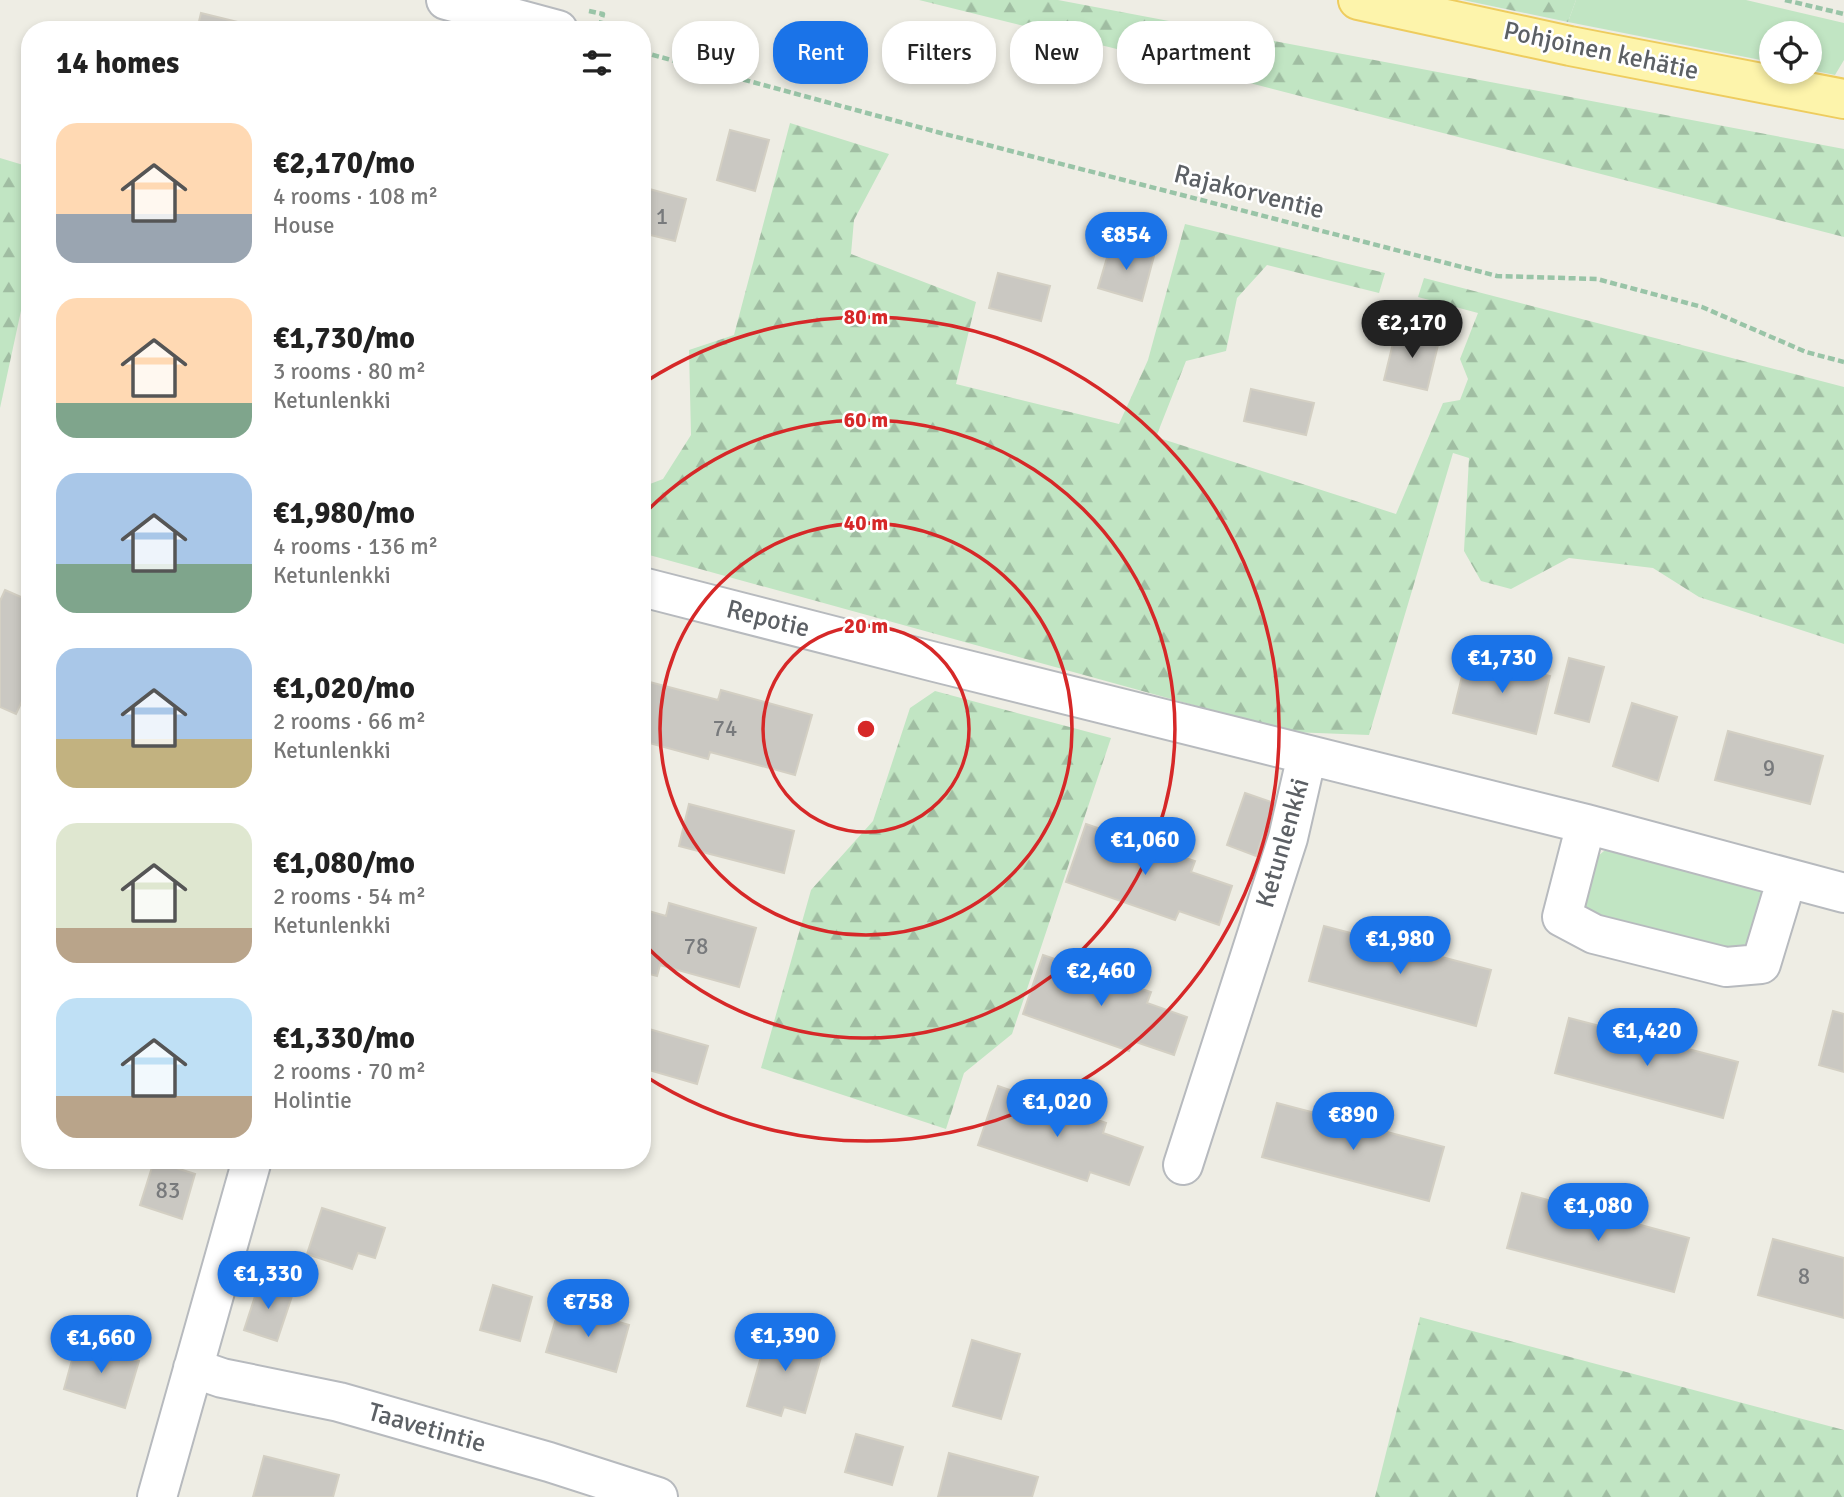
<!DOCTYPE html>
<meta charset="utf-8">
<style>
:root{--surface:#fff;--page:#f6f6f6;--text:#222;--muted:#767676;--accent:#1a73e8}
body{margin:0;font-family:Signika,sans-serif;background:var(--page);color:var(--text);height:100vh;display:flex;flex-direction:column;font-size:26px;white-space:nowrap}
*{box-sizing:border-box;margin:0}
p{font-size:23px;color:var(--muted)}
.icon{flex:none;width:38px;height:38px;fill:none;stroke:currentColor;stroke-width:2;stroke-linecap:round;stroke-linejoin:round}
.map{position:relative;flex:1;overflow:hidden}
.details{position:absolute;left:21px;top:21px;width:630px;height:1148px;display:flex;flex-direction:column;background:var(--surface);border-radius:28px;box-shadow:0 4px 10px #0003}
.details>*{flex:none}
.guide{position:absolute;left:672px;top:21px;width:665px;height:63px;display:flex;gap:14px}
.fabs{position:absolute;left:1759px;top:21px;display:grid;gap:14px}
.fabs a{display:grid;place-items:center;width:63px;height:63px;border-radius:50%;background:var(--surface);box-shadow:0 4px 10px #0003;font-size:35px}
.price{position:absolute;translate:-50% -60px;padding:0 16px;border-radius:24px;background:var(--accent);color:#fff;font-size:23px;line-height:46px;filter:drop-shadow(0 2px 4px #0008)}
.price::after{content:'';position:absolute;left:50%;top:42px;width:21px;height:16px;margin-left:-10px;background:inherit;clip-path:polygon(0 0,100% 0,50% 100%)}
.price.current{background:#222;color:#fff}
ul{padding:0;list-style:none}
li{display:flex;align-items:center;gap:21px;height:175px;padding:0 35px}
li span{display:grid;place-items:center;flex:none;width:196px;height:140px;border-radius:21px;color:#555}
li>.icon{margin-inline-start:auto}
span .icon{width:84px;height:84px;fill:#fffc;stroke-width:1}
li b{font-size:30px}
h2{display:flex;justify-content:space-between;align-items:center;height:84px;padding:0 35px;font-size:30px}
.tag{padding:0 24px;border-radius:28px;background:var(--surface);box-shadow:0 4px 10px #0003;font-size:24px;line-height:63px}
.tag.current{background:var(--accent);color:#fff}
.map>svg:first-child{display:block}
</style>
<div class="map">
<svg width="1844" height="1497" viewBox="0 0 1844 1497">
<defs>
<pattern id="forest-firs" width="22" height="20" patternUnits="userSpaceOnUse" patternTransform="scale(1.75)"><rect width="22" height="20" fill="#c1e5c3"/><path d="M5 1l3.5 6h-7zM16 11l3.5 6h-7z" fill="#a0bda2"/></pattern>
</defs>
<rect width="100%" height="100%" fill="#eeede4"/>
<path fill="#c1e5c3" d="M1576,0h170l98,23v37l-9,15 -25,-5v-37h-39v29l-203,-40z
M1618,848l137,37 9,9 -11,43 -7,7 -13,6 -138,-32 -8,-8 -4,-10 10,-40 11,-9z"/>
<path fill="url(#forest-firs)" d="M919,0h139l786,149v88l-687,-178z
M1463,0h113l-8,22z
M790,123l99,31 -35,66 -3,34 125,48 -20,82 163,40 29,-64 37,-136 200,49 -6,20 -112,-28 -30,33 -11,53 -40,10 -30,76 240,77 47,-111 17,-3 8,-21 -8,-20 18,-46 -60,-16 6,-19 420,109v257l-145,-47 -46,-29 -84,-10 -58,31 -30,-8 -17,-30 5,-93 -16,-5 -84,282 -78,-3 -649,-179v-66l21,-8 28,-44 -2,-85 45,-15z
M0,158l30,9v102l-30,139z
M935,691l176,47 -99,296 -48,39 -18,56 -185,-61 50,-178 62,-69 37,-113z
M1420,1317l424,113v67h-469z"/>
<path fill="#cac8c2" stroke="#d3cfc3" stroke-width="2" d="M201,13l49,12 -1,5h-52z
M730,130l39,10 -14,51 -38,-11z
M642,187l44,12 -11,42 -33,-8z
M1111,244l43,12 -12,45 -44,-13z
M998,273l52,13 -9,35 -52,-13z
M1396,331l43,10 -12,49 -43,-10z
M1251,389l63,14 -8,32 -62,-14z
M5,590l25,11v83l-14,30 -16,-7v-106z
M1467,656l83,20 -14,58 -83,-21z
M1569,658l35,9 -15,55 -34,-9z
M642,680l76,20 3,-10 91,25 -17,60 -85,-23 -2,7 -66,-18z
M1632,703l45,14 -19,64 -45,-15z
M1728,731l95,25 -13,48 -95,-24z
M1245,793l29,10 -18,53 -29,-11z
M689,804l105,27 -10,42 -105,-27z
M1086,824l109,37 -4,11 41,14 -13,39 -40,-14 -4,9 -109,-38z
M669,903l87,25 -17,59 -79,-22 -3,11 -15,-4v-63l24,7z
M1324,926l167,44 -15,56 -167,-45z
M1043,955l108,37 -4,11 40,14 -13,38 -41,-14 -4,10 -106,-37z
M1833,1011l11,3v58l-25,-7z
M1569,1018l169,44 -15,56 -168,-45z
M642,1027l66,19 -11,38 -55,-16z
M998,1086l108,37 -3,10 40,14 -14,38 -39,-13 -3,9 -109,-36z
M1277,1103l167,44 -15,54 -167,-44z
M154,1161l41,13 -13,45 -42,-14z
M1522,1193l167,45 -15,54 -167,-44z
M322,1208l63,20 -10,30 -17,-5 -6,16 -45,-15z
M1773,1239l71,19v60l-86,-23z
M260,1281l33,12 -16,48 -33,-11z
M493,1285l39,12 -12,44 -40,-11z
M560,1305l69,20 -13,47 -70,-20z
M770,1325l34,10 -2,9 21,6 -18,63 -21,-6 -3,9 -34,-10z
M972,1340l48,14 -19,65 -48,-13z
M77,1342l62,19 -14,47 -61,-19z
M856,1434l47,13 -11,38 -47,-13z
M949,1453l89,24 -6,20h-94z
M264,1456l75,19 -6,22h-80z"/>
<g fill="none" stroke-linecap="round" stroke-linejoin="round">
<g stroke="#b7babe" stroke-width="42">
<path id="minor" d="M446,0l112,30
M642,587l293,75 651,162 258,69
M1586,824l-24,93 32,17 132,33 35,-3 26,-86
M1183,1165l105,-327 19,-83
M193,1368l29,10 117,24 210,60 109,35
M157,1497l95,-337"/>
</g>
<g stroke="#eecc5e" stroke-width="42">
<path id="major" d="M1358,0l212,46 274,53"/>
</g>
<path stroke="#99c4a7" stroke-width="4.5" stroke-dasharray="7 3.5" stroke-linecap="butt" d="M1785,0l59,14
M589,11l14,3 -4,16
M642,52l295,80 560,144 100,3 105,28 104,45 38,10"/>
<use href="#minor" stroke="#fff" stroke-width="38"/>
<use href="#major" stroke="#fdf4ab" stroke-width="38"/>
</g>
<g fill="none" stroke="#d62828" stroke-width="3.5">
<circle cx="866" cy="729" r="103"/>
<circle cx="866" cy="729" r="206"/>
<path d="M644 514A309 309 0 1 1 644 944"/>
<path d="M645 382A412 412 0 1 1 645 1076"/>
</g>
<g text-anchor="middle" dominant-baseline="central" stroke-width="5" stroke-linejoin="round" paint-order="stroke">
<g font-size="23" fill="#787a7c">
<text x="662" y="216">1</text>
<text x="725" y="728">74</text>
<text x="1769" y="768">9</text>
<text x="696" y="946">78</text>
<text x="168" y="1190">83</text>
<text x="1804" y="1276">8</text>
</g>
<g font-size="26" fill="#5c6065" stroke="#fff">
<text transform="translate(1601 51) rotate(12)">Pohjoinen kehätie</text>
<text transform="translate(1249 192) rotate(14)">Rajakorventie</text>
<text transform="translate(768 619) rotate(14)">Repotie</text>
<text transform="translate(1283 843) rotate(-74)">Ketunlenkki</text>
<text transform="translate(427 1428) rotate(16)">Taavetintie</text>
</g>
</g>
<circle cx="866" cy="729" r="10" fill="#d62828" stroke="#fff" stroke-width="3.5"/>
<g font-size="21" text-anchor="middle" font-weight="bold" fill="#d62828" stroke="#fff" stroke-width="5" stroke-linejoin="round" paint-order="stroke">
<text x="866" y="324">80 m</text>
<text x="866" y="427">60 m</text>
<text x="866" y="530">40 m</text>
<text x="866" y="633">20 m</text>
</g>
</svg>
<div class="fabs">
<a><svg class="icon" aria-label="locate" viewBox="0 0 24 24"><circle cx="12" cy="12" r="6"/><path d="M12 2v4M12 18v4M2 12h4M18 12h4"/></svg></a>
</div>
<b class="price" style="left:1126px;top:272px">€854</b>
<b class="price current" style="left:1412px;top:360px">€2,170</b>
<b class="price" style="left:1502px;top:695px">€1,730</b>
<b class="price" style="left:1145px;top:877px">€1,060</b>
<b class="price" style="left:1400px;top:976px">€1,980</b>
<b class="price" style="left:1101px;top:1008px">€2,460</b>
<b class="price" style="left:1647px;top:1068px">€1,420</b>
<b class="price" style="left:1057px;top:1139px">€1,020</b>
<b class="price" style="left:1353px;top:1152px">€890</b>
<b class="price" style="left:1598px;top:1243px">€1,080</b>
<b class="price" style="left:268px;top:1311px">€1,330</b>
<b class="price" style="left:588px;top:1339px">€758</b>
<b class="price" style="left:785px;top:1373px">€1,390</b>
<b class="price" style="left:101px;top:1375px">€1,660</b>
<div class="guide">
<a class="tag">Buy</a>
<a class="tag current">Rent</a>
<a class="tag">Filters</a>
<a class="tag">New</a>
<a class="tag">Apartment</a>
</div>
<section class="details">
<h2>14 homes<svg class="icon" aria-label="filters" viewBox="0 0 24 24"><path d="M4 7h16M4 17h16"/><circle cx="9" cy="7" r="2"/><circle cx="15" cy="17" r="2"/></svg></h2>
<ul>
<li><span style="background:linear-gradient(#ffd9b3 65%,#9aa5b1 0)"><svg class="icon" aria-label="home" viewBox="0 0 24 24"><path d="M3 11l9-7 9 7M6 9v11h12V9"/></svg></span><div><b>€2,170/mo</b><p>4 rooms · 108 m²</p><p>House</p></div></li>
<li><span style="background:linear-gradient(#ffd9b3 75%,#7fa58c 0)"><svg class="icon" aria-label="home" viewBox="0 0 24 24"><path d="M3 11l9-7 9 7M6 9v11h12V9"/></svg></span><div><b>€1,730/mo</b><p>3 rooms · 80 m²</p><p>Ketunlenkki</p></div></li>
<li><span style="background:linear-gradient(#a9c7e8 65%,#7fa58c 0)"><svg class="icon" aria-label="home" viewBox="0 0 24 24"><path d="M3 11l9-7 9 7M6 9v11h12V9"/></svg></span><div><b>€1,980/mo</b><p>4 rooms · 136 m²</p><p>Ketunlenkki</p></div></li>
<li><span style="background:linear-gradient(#a9c7e8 65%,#c2b280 0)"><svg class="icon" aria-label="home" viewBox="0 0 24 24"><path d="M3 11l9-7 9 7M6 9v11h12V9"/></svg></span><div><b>€1,020/mo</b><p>2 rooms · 66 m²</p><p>Ketunlenkki</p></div></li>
<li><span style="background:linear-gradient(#dfe7d0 75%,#b9a48a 0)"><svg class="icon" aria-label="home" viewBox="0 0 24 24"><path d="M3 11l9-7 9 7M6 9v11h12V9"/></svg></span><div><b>€1,080/mo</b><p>2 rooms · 54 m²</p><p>Ketunlenkki</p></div></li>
<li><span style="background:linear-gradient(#bfe0f5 70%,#b9a48a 0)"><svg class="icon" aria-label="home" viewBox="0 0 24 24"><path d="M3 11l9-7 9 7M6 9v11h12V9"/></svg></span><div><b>€1,330/mo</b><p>2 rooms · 70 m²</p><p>Holintie</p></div></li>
</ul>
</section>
</div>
